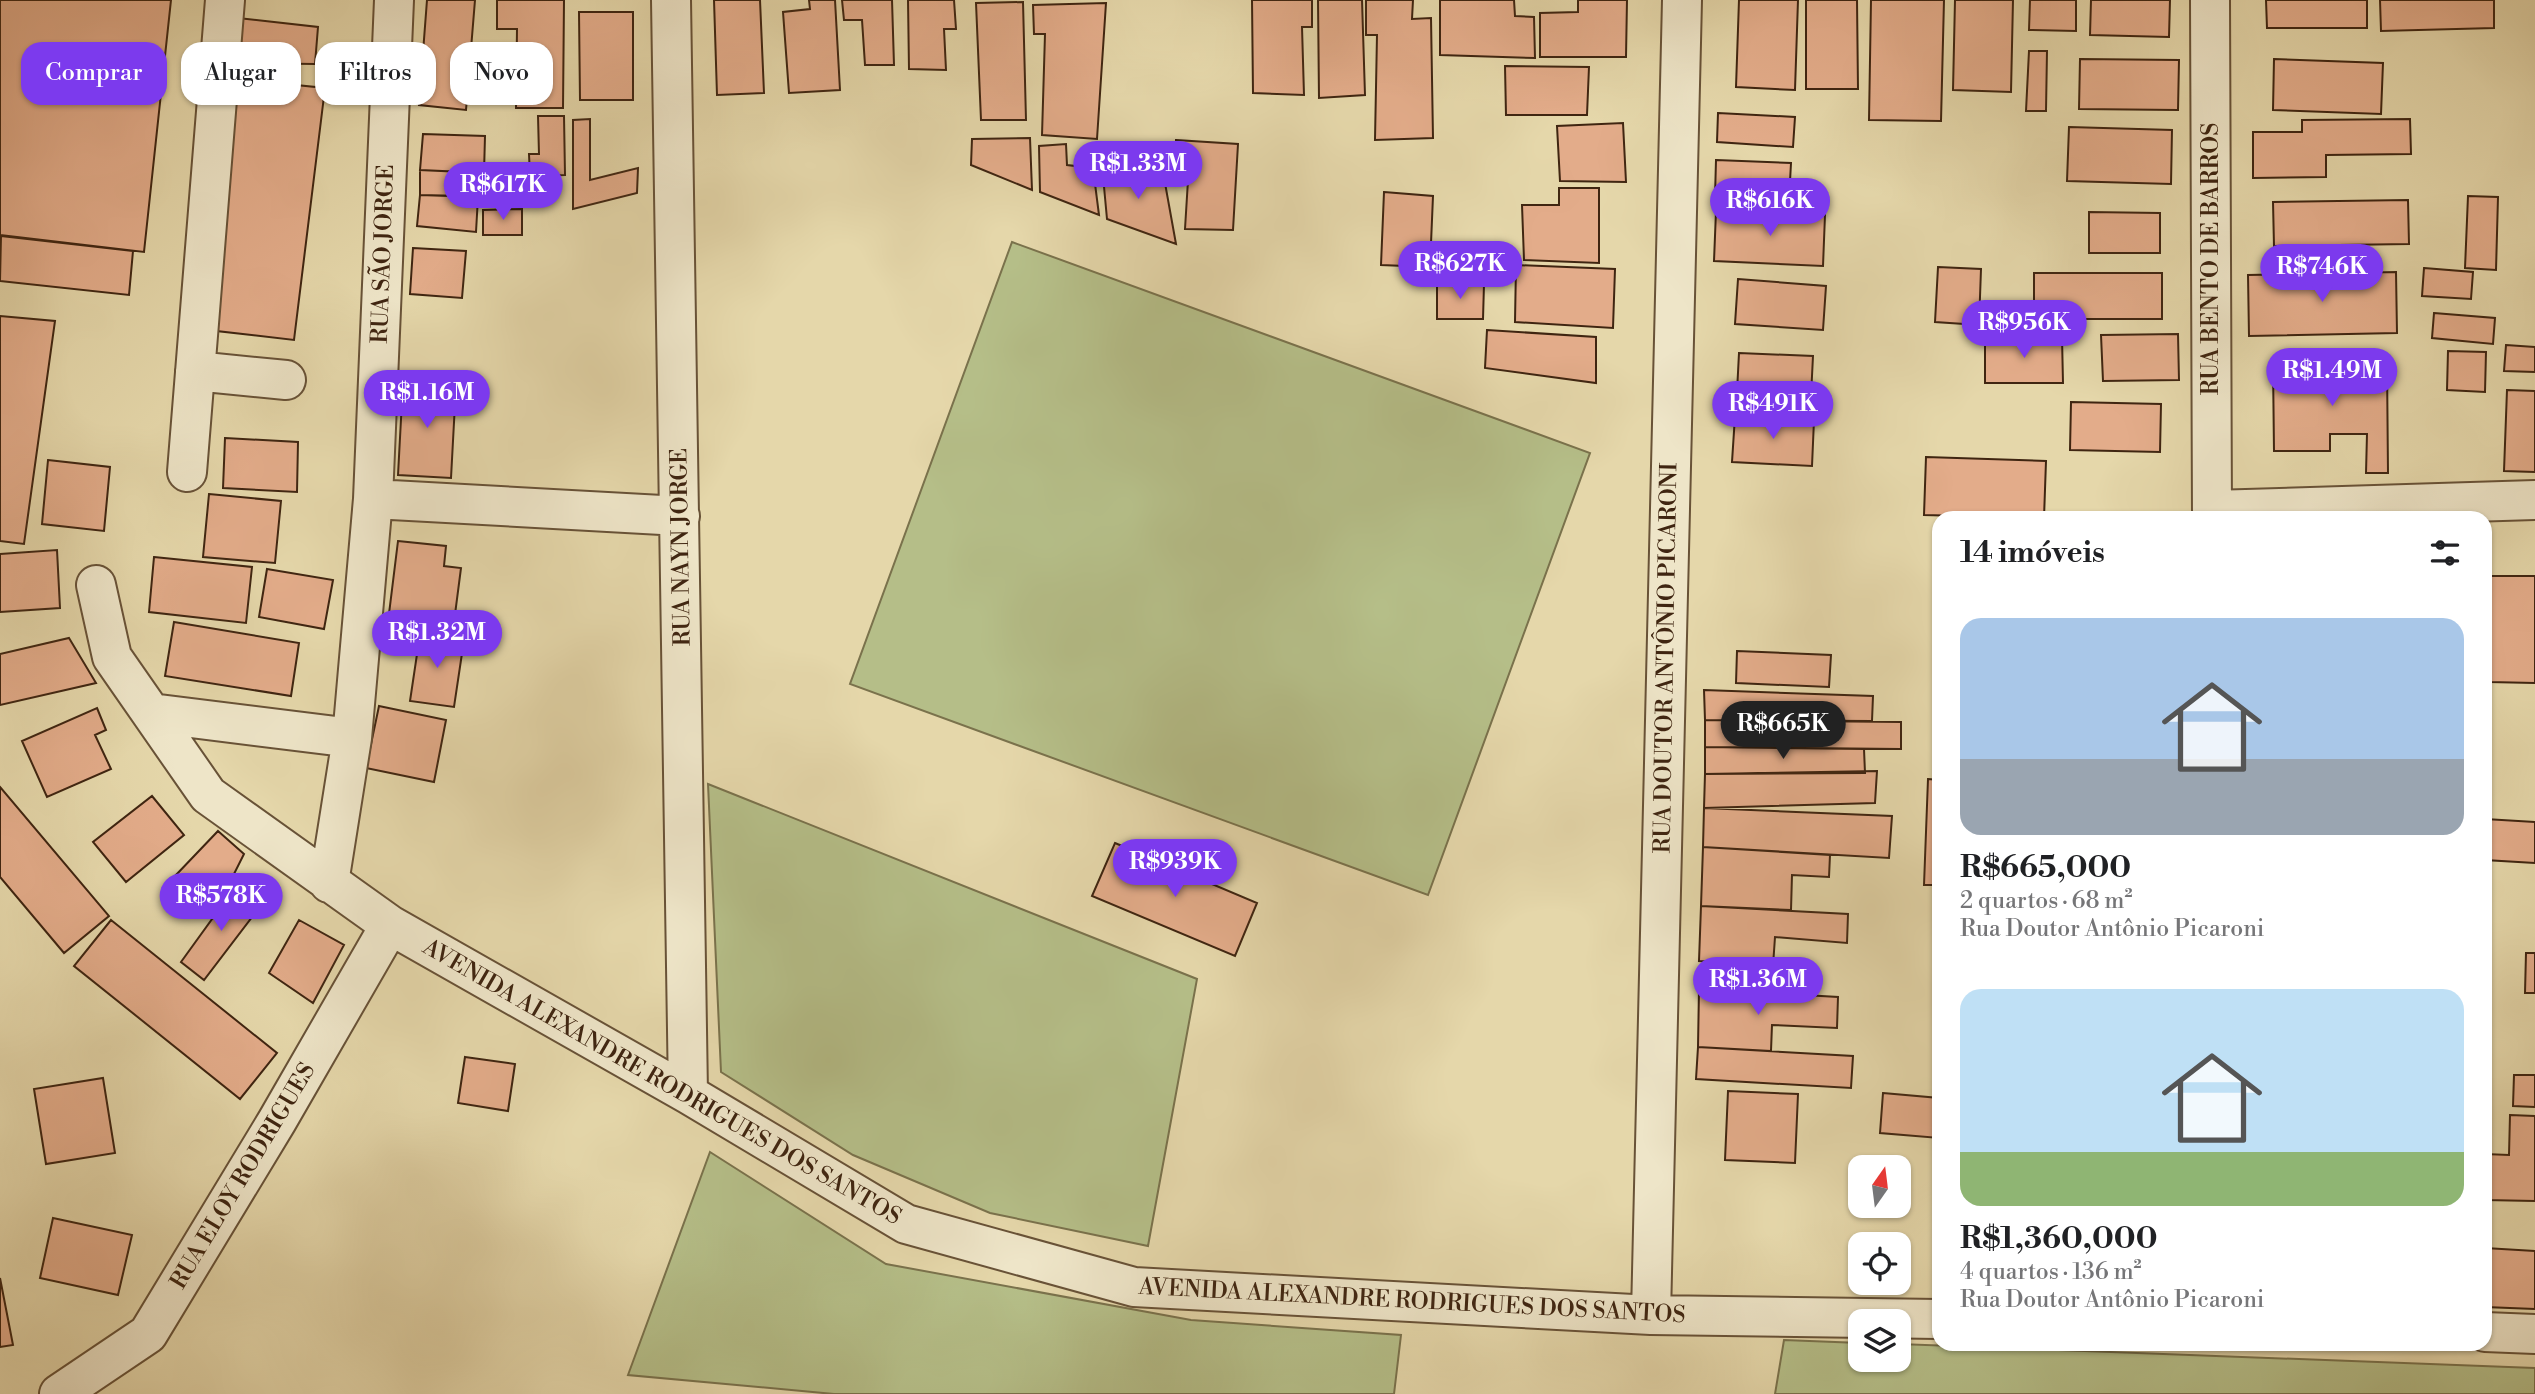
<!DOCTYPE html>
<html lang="pt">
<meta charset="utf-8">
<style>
:root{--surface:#fff;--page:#f6f6f6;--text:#202124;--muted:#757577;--accent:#7c3aed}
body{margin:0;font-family:"Libre Bodoni",serif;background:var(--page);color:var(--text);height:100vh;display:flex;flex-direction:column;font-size:26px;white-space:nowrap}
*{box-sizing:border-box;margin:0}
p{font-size:23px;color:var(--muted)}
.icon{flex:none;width:38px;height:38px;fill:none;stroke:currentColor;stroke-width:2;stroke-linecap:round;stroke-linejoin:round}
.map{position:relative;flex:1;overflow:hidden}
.sheet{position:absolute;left:1932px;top:511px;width:560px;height:840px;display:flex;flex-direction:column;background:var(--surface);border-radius:21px;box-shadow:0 2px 5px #0004}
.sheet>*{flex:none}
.guide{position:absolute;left:21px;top:42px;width:665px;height:63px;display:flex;gap:14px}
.needle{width:46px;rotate:14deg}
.buttons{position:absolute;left:1848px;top:1155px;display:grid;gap:14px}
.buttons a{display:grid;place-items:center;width:63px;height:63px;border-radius:14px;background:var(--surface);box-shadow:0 2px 5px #0004;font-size:35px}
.price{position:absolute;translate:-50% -60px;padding:0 16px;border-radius:24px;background:var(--accent);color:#fff;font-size:23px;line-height:46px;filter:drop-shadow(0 2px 4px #0008)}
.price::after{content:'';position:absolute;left:50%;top:42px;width:21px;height:16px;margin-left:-10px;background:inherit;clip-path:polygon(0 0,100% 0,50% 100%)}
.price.selected{background:#222;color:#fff}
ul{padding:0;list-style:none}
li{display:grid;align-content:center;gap:14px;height:371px;padding:0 28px}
li span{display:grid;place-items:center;height:217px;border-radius:21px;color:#555}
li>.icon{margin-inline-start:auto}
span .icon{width:126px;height:126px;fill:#fffc;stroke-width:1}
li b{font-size:30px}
h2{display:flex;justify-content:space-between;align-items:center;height:84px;padding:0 28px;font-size:30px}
.tag{padding:0 24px;border-radius:21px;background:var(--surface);box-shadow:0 2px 5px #0004;font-size:24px;line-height:63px}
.tag.selected{background:var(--accent);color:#fff}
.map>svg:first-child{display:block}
</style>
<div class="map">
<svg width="2535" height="1394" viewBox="0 0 2535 1394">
<rect width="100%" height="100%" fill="#e5d7aa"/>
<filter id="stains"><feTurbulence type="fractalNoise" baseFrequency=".00286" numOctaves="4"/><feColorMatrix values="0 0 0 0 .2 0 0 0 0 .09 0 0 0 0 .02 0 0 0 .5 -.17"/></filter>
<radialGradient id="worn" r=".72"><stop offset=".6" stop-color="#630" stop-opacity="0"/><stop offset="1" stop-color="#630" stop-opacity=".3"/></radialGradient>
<path fill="#b5be88" stroke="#7a724c" stroke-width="2" d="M1012,242l578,211 -162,442 -578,-211z
M708,784l489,195 -49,267 -158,-33 -137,-58 -132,-83z
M710,1152l176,112 305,56 210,15 -7,59h-560l-206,-19z
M1784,1340l76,3v17h39v-16l636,24v26h-760z"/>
<path fill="#e3ac8a" stroke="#3f2511" stroke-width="2" d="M0,0h171l-27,252 -144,-17z
M427,0h48l-9,110 -47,-5z
M497,0h67l-1,108h-47l1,-79h-20z
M714,0h46l4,93 -47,2z
M809,0h26l5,90 -51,3 -6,-81 27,-3z
M842,0h50l2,65h-29l-3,-45h-18z
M908,0h46l2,29h-12l2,41 -37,-1z
M1252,0h60v27h-10l2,68 -51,-2z
M1318,0h44l3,95 -46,3z
M1366,0h47l-1,19 19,-1 2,120 -58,2 2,-105h-11z
M1440,0h74l1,16 19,1 1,41 -95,-3z
M1578,0h49l-1,57h-86v-44l38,-1z
M1739,0h59l-3,90 -59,-3z
M1806,0h51l1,89h-52z
M1871,0h73l-3,121 -72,-1z
M1955,0h58l-2,92 -58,-2z
M2030,0h46v31l-47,-1z
M2091,0h79l-1,37 -79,-2z
M2266,0h101v28h-100z
M2380,0h114v28l-113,3z
M1023,2l3,118h-45l-5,-117z
M1106,3l-9,136 -55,-4 3,-101h-11l-1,-29z
M579,12h54v88h-53z
M238,18l80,9 -3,37 -78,-1z
M2029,51h18l-1,60h-20z
M2080,59l99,1 -1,50 -99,-1z
M2274,59l109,4 -2,51 -108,-4z
M1505,66l84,1 -2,48h-81z
M237,79l88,9 -31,252 -86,-10z
M1718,113l77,4 -2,30 -76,-5z
M538,116h26l1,59 -35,1 -1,-22h10z
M590,119v61l48,-12 -1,25 -64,16v-89z
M2410,119l1,35 -85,1v22l-73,1v-46h49v-12z
M1623,123l3,59 -66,-1 -3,-55z
M2069,127l103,3 -1,54 -104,-3z
M423,134l62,2 -1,37 -64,-3z
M1030,138l2,52 -61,-25 1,-26z
M1176,140l62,4 -5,86 -48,-1 3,-49 -14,-4z
M1066,144l1,21 26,3 6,47 -59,-23 -1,-46z
M1716,160l75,3 -2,37 -74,-3z
M1102,165l61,7 13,72 -69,-25z
M420,170l92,4v23l-92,-2z
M1559,188h40v75l-75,-3 -2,-55h37z
M1384,192l49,4 -3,71 -49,-2z
M420,195l58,2 -2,35 -59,-6z
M2468,196l30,1 -2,73 -31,-2z
M2408,200l1,44 -135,2 -1,-44z
M522,209v26h-39v-25z
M1716,211l109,4 -2,51 -109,-5z
M2089,212l71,1v40h-71z
M1,236l132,15 -4,44 -129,-14z
M413,248l53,3 -4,47 -52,-4z
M1516,265l99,4 -2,59 -98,-6z
M1938,267l43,2 -2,56 -44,-3z
M2424,268l49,4 -2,27 -49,-3z
M2396,272l1,61 -148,3 -1,-61z
M2034,273h128v46h-128z
M1738,279l88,7 -3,44 -88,-6z
M1437,282l47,2 -1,35h-46z
M2434,313l61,5 -2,26 -61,-6z
M0,316l55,5 -31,223 -24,-3z
M1487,330l109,7v46l-111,-15z
M2178,334l1,46 -76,1 -2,-46z
M2062,337l1,46h-78v-45z
M2506,345l29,2v25l-31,-1z
M2448,351l38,1 -1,40 -38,-2z
M1739,353l74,3 -2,40 -74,-4z
M2273,365h114l1,108h-22l1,-39h-37v17h-56z
M403,382l53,3 -5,93 -53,-3z
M2507,390l28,1v81l-31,-1z
M2071,402l90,2 -1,48 -90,-2z
M1735,416l79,4 -2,46 -80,-4z
M225,438l73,4 -1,50 -74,-4z
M1926,457l120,4 -2,57 -120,-3z
M48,460l62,7 -6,64 -62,-7z
M209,494l72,7 -6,62 -72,-6z
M398,541l48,5 -2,20 17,2 -8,62 -65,-8z
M57,550l3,58 -60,4v-58z
M154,557l98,10 -6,56 -97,-11z
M267,569l66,11 -9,49 -65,-12z
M2489,576h46v107l-46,-1z
M174,622l125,21 -8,53 -126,-20z
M420,634l44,6 -10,67 -44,-6z
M69,638l27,45 -96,22v-51z
M1737,651l94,4 -2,32 -93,-4z
M1704,690l169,6 -1,25 -167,-1z
M379,706l67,14 -12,62 -68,-14z
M97,708l9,22 -11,5 16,34 -64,28 -25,-56z
M1705,720l196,2v27l-196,-2z
M1705,747l159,2 1,24 -160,1z
M1877,771l-2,32 -171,5 1,-34z
M1928,779l11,1v105h-15z
M0,787l109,129 -45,37 -64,-76z
M152,796l32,39 -58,47 -33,-40z
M1704,808l188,8 -3,42 -186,-11z
M2485,819l50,3v41l-50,-3z
M218,831l26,23 -29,58 -40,-36z
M1115,843l142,60 -22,53 -143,-60z
M1703,847l127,8 -1,22 -37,-2 -1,35 -90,-4z
M236,886l26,18 -58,76 -23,-18z
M1701,906l147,8 -1,29 -72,-6 -2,29 -74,-5z
M111,920l166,133 -37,46 -166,-133z
M299,920l45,25 -31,58 -44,-30z
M2526,953h9v40h-10z
M1699,989l139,8 -1,31 -65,-3 -1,26 -73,-4z
M1698,1047l155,9 -2,32 -155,-9z
M465,1057l50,7 -7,47 -50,-8z
M2514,1075h21v32l-22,-1z
M103,1078l12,75 -69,11 -12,-75z
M1728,1091l70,3 -3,69 -70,-3z
M1883,1093l56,5v40l-59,-5z
M2510,1115l25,1v85l-50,-1v-46l24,1z
M53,1218l79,17 -14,60 -78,-17z
M2485,1248l50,3v58l-50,-2z
M0,1278l13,67 -13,2z"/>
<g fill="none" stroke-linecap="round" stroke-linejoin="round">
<g stroke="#685237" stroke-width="42">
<path id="minor" d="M671,0l17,1094
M2210,0l2,518
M195,371l91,9
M187,472l38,-472
M373,499l307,17
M2212,510l323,-10
M96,585l16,72 96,138 182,130 298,169 218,130 228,63 517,28 288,4
M151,713l201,25
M329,883l23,-145 21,-239 21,-499
M1651,1315l31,-1315
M2485,1332l50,2
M59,1394l89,-60 129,-213 113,-196"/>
</g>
<use href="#minor" stroke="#eee5c8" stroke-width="38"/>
</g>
<g text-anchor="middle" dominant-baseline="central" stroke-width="5" stroke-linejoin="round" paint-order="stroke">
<g font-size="23" fill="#3f2511" stroke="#eee5c8">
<text transform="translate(383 254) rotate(-88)">RUA SÃO JORGE</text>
<text transform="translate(2211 259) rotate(-90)">RUA BENTO DE BARROS</text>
<text transform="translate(681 547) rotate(-91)">RUA NAYN JORGE</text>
<text transform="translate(1666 658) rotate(-89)">RUA DOUTOR ANTÔNIO PICARONI</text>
<text transform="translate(662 1082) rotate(30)">AVENIDA ALEXANDRE RODRIGUES DOS SANTOS</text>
<text transform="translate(243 1176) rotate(-59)">RUA ELOY RODRIGUES</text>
<text transform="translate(1412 1301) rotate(3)">AVENIDA ALEXANDRE RODRIGUES DOS SANTOS</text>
</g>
</g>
<rect width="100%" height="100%" filter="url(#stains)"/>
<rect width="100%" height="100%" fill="url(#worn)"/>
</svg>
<div class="buttons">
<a><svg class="needle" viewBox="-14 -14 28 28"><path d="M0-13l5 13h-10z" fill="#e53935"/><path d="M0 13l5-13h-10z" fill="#757577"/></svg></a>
<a><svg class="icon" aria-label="locate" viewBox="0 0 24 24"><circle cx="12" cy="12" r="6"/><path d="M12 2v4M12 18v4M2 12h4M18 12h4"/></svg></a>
<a><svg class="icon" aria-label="layers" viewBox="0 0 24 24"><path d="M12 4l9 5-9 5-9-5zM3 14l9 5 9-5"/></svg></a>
</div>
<b class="price" style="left:1138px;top:201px">R$1.33M</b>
<b class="price" style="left:503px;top:222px">R$617K</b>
<b class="price" style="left:1770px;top:238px">R$616K</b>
<b class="price" style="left:1460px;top:301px">R$627K</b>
<b class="price" style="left:2322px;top:304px">R$746K</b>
<b class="price" style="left:2024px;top:360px">R$956K</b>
<b class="price" style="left:2332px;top:408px">R$1.49M</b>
<b class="price" style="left:427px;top:430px">R$1.16M</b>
<b class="price" style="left:1773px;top:441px">R$491K</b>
<b class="price" style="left:437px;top:670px">R$1.32M</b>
<b class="price selected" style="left:1783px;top:761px">R$665K</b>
<b class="price" style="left:1175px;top:899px">R$939K</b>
<b class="price" style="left:221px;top:933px">R$578K</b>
<b class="price" style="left:1758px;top:1017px">R$1.36M</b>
<div class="guide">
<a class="tag selected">Comprar</a>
<a class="tag">Alugar</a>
<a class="tag">Filtros</a>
<a class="tag">Novo</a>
</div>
<section class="sheet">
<h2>14 imóveis<svg class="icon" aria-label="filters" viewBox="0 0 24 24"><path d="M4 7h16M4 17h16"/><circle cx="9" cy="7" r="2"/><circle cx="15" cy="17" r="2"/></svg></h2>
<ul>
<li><span style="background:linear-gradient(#a9c7e8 65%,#9aa5b1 0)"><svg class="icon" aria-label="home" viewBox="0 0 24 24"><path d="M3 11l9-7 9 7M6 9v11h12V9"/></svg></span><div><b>R$665,000</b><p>2 quartos · 68 m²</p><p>Rua Doutor Antônio Picaroni</p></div></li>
<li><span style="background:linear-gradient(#bfe0f5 75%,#8fb573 0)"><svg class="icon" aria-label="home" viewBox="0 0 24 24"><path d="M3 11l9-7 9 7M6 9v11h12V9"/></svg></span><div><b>R$1,360,000</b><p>4 quartos · 136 m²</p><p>Rua Doutor Antônio Picaroni</p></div></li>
</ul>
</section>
</div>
